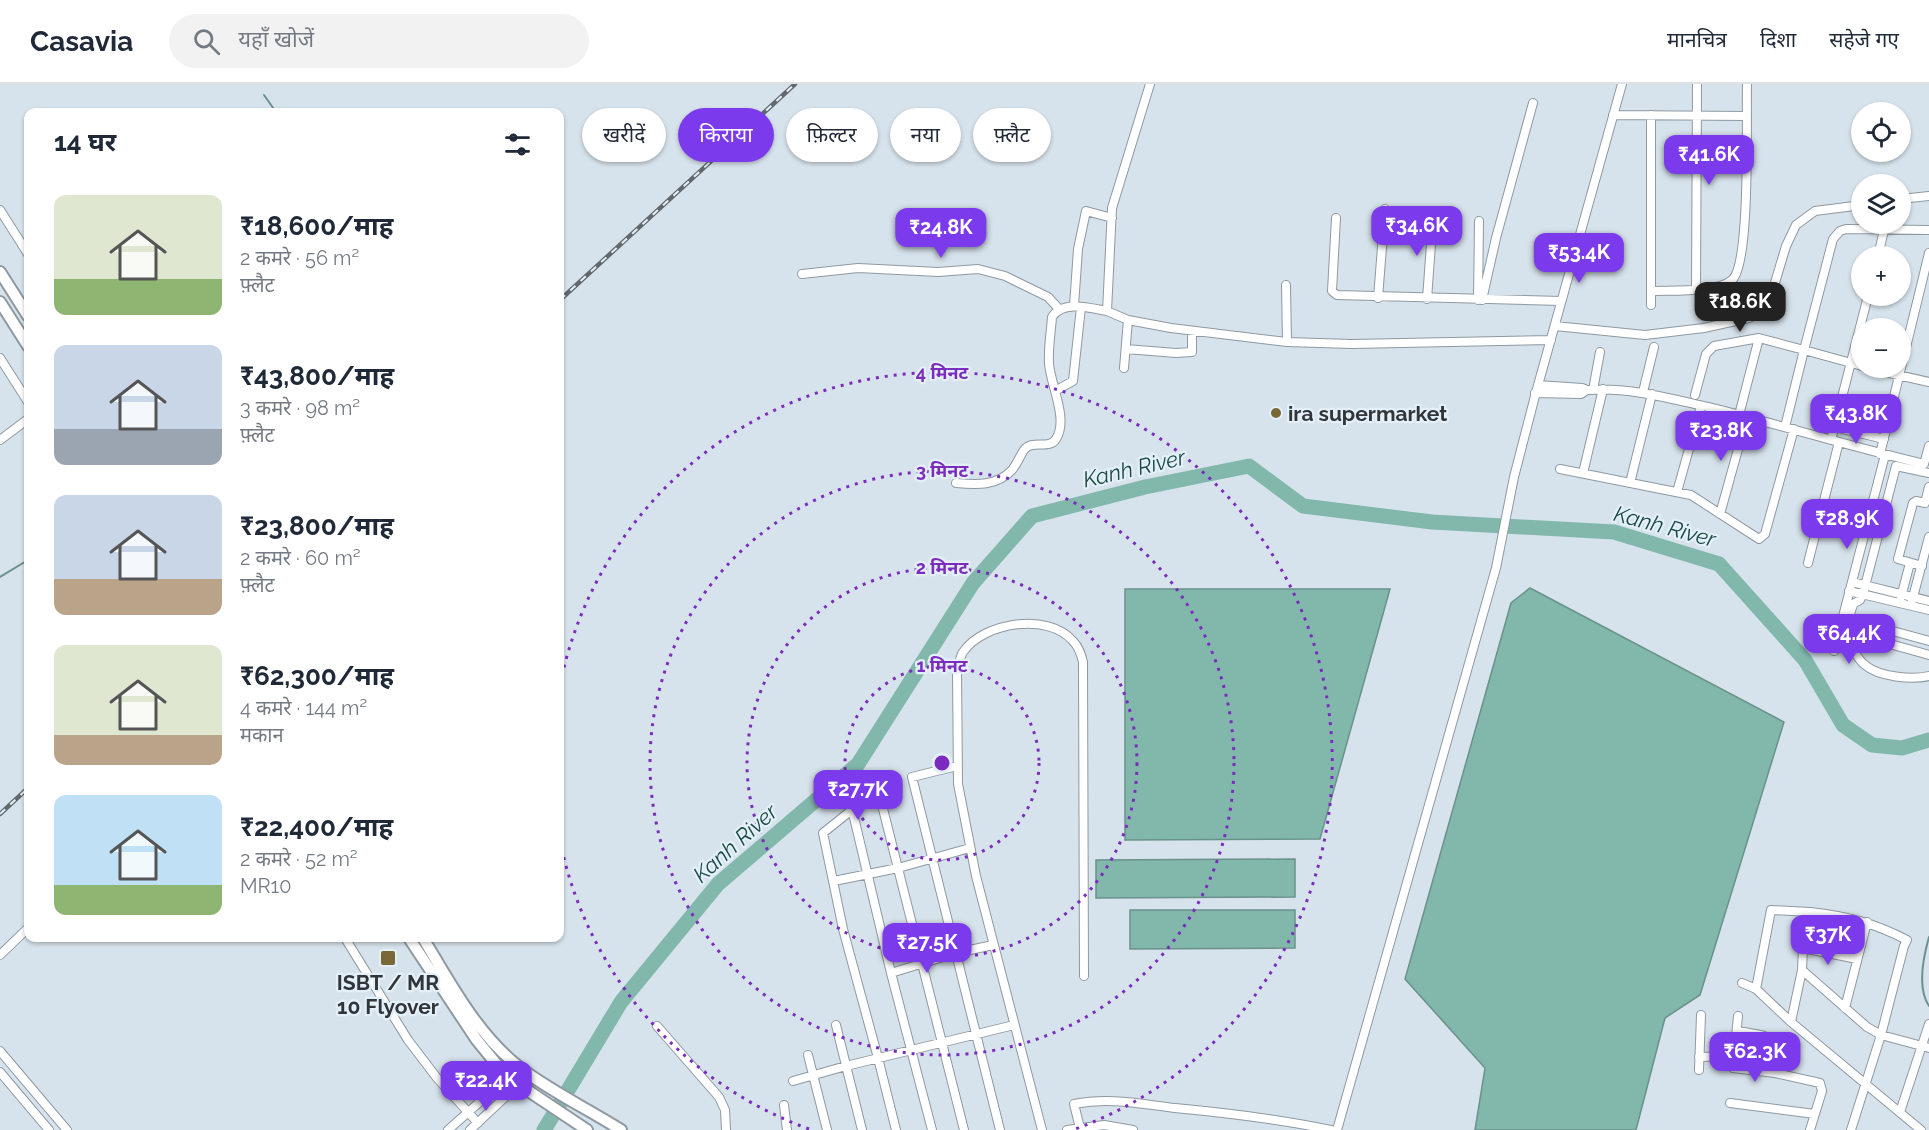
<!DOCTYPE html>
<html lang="hi">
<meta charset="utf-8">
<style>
:root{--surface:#fff;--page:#f2f2f3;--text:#1f2937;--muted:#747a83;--line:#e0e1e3;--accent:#7c3aed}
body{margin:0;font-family:Raleway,"Noto Sans Devanagari",sans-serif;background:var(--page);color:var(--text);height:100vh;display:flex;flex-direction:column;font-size:22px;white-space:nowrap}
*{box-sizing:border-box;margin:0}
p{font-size:20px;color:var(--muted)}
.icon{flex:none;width:33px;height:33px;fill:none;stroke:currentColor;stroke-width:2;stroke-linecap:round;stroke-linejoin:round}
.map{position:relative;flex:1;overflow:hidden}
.sheet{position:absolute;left:24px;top:24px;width:540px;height:834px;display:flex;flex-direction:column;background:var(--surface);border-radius:12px;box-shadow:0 2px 4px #0004}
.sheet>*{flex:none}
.banner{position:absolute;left:582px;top:24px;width:570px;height:54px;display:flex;gap:12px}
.tools{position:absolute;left:1851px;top:18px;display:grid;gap:12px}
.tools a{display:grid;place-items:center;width:60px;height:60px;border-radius:50%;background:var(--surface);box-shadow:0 2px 4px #0004;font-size:30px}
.price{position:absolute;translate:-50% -51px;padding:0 14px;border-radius:12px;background:var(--accent);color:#fff;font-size:20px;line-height:39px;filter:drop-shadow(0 2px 3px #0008)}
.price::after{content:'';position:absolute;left:50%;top:36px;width:18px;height:14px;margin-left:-9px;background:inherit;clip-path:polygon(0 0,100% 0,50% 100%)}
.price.on{background:#222;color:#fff}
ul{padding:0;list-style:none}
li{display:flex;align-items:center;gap:18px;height:150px;padding:0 30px}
li span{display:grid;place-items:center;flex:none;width:168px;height:120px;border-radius:12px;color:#555}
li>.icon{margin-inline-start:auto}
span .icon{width:72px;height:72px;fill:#fffc;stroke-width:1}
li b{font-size:26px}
h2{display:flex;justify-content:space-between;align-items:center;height:72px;padding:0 30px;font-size:26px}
.tag{padding:0 21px;border-radius:27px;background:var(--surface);box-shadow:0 2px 4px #0004;font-size:21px;line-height:54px}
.tag.on{background:var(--accent);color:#fff}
header{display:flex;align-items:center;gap:36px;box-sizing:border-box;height:84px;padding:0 30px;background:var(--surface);border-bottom:2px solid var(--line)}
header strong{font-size:28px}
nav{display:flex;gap:33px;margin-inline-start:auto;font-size:21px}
.search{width:420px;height:54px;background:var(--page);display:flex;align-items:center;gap:15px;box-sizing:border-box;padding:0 21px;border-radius:33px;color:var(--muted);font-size:22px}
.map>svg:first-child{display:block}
</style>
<header>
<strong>Casavia</strong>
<div class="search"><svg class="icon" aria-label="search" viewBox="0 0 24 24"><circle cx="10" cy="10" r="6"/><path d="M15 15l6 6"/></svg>यहाँ खोजें</div>
<nav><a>मानचित्र</a><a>दिशा</a><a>सहेजे गए</a></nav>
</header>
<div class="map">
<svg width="1929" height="1046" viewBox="0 0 1929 1046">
<rect width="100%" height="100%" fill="#d7e3ec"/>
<path fill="#82b8ac" stroke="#6a918a" stroke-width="1.5" d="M1530,504l254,134 -84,273 -35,23 -29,112h-161l10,-62 -80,-89 106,-376z
M1125,505h265l-70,250 -195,1z
M1295,775v38l-199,1v-38z
M1130,826h165v38l-165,1z"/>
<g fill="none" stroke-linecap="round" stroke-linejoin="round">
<path stroke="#6a918a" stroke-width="2" d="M264,11l12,17
M0,493l28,-17
M1929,853c-6,21 -12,51 0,69"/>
<path stroke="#82b8ac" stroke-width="15" d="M544,1046l77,-128 97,-118 140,-120 115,-181 59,-67 113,-29 104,-21 54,40 129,16 182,10 105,32 86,96 38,65 29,20 30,3 27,-8"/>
<g stroke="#8e99a1" stroke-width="10">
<path id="minor" d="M1150,0l-38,124 -5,103 21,9 43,8 116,14 65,2 199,-4
M1613,31l133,1
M1900,115l29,-3
M0,126l28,44
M1336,134l-4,73 5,4 224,6
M1878,172l6,-26
M802,190l56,-6 80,4 40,-3 27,7 43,21 12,13
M1286,201l1,57
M1696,204l1,-204
M1651,207c20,-1 66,2 81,-11 19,-16 14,-165 15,-196
M1378,214l7,-89
M1427,215l6,-82
M1478,216l1,-79
M1482,216l14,-62 37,-135
M1651,221v-190
M1074,222l4,-57 8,-38 26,7
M1555,242l90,9 59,-7 45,-10 13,-6 5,-8 7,-18 12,-40 10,-21 19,-14 47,-6
M1126,265l50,4 16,-1v-21
M0,274l28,44
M1124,284l4,-48
M1867,284l62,14
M1587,306c42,-3 81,8 121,17 73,18 144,40 216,57l5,-18
M1593,306l7,-38
M1055,307l18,-10 8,-74
M1643,308l11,-45
M1535,309l46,1 6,-4 -5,-2 -44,-3
M1695,311l11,-41 8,-8 45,-8 45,12 29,-111 7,-8 6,-2 83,1
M1739,331l20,-77
M1785,343l19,-77 58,16
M1835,343l49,12
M0,356l28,-21
M1831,356l37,-144
M1880,370l49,-201
M1560,385l131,26 68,44 6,-5 29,-105
M1583,389l20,-84
M1929,389l-33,-7 -33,128 -3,6 -7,4c-2,8 -7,20 -6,28 2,10 10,27 18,33 14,12 47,15 64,11
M956,399c21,2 41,3 56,-13 5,-6 8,-14 12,-20 8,-11 25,0 32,-11 13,-20 -6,-55 -7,-76 -1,-15 2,-31 3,-46 11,-17 38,-9 55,-6
M1630,399l22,-89
M1677,408l24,-86
M1720,430l27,-97
M1808,479l31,-121
M1922,482l-24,-7 15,-56 3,-2 9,2 4,-16
M1852,498l77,19
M1849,507l80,19
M1901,513l9,-34
M1912,517l17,-64
M1847,548l82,23
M1871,555l3,-11 4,-1 51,14
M1834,567l51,-196
M957,682l-45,11 88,353
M852,725l39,164 41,157
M834,797l64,-13 72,-20
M345,854l63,102 29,38 41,45
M1803,864l54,11
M0,871l28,-27
M1802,886l65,57 14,8 48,13
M891,889l65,-20 37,-8
M1742,899l14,6 35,33 130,108
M1756,905l15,-79 39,2
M1845,924l22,-86
M1791,938l11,-52 1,-22 7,-36c37,4 64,11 97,28l-3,6 -23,89 -30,95
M836,941l26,105
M657,942l62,71 6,13 1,20
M1738,947c34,6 40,3 37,42
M0,967l67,79
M808,971l19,75
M1734,972l-1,12 42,5 45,10 2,8 -12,39
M1699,973l35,-1 4,-40
M1699,986l2,-55
M0,988l49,58
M793,997l53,-15 168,-41
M1730,1019l85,11
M784,1021l3,25
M1900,1028l29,-88
M1080,1044l-6,-24c36,-7 66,0 101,4 53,5 105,11 156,22
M448,1046l61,-54
M470,1046l49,-46
M896,1046l-18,-72 -35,-129 -20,-96 55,-44 86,341
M1042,1046l-66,-254 -18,-92 -1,-114c2,-6 3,-13 6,-18 21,-30 85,-40 110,-11 6,6 8,13 10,21l1,314
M1067,1046l37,-5 29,5
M1337,1046l159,-562 18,-91 21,-81 87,-312"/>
</g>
<g stroke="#8e99a1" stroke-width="14">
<path id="major" d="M0,188l28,44
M0,218l28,44
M409,854l67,101 26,32 28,21 57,38
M423,854c27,45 54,96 96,129 31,24 69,42 102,63"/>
</g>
<use href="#minor" stroke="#fff" stroke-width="8"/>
<use href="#major" stroke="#fff" stroke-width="10"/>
<g stroke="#62696e" stroke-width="4.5">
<path id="rail" d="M560,216l235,-216
M0,730l28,-26"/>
</g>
<use href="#rail" stroke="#e4f0f9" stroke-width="2" stroke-dasharray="7" stroke-linecap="butt"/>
</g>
<g fill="none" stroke="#7b2cbf" stroke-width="3" stroke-dasharray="3 6">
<circle cx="942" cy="679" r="97"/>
<circle cx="942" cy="679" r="195"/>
<circle cx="942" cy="679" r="292"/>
<path d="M809 1045A390 390 0 0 1 560 757M560 601A390 390 0 1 1 1075 1045"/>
</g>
<g fill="#7a6836" stroke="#e4f0f9" stroke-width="2">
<circle cx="1276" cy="329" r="6"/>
<rect x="380" y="866" width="16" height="16" rx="3"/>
</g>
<g text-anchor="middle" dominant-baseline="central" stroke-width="4.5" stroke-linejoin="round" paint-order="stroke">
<g font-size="21" font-weight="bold" fill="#313539" stroke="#e4f0f9" text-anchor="start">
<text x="1288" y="329">ira supermarket</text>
<text x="388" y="898" text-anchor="middle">ISBT / MR<tspan x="388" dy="24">10 Flyover</tspan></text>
</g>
<g font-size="22" font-style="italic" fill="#1a4a41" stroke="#e4f0f9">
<text transform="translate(1134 384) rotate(-13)">Kanh River</text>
<text transform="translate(1665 442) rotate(15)">Kanh River</text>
<text transform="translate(735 759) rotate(-42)">Kanh River</text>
</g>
</g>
<circle cx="942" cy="679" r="9" fill="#7b2cbf" stroke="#e4f0f9" stroke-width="3"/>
<g font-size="18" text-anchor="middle" font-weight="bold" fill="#7b2cbf" stroke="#e4f0f9" stroke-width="4.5" stroke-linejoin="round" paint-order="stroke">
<text x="942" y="295">4 मिनट</text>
<text x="942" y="393">3 मिनट</text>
<text x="942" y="490">2 मिनट</text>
<text x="942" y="588">1 मिनट</text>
</g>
</svg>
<div class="tools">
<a><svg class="icon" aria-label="locate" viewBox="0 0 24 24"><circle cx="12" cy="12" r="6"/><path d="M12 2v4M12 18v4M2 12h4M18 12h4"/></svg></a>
<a><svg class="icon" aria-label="layers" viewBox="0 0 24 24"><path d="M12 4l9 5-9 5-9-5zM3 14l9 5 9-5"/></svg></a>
<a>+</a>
<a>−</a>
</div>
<b class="price" style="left:1709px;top:102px">₹41.6K</b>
<b class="price" style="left:1417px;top:173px">₹34.6K</b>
<b class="price" style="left:941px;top:175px">₹24.8K</b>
<b class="price" style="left:1579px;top:200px">₹53.4K</b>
<b class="price on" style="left:1740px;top:249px">₹18.6K</b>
<b class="price" style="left:1856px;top:361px">₹43.8K</b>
<b class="price" style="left:1721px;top:378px">₹23.8K</b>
<b class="price" style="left:1847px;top:466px">₹28.9K</b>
<b class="price" style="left:1849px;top:581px">₹64.4K</b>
<b class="price" style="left:858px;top:737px">₹27.7K</b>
<b class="price" style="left:1828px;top:882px">₹37K</b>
<b class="price" style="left:927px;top:890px">₹27.5K</b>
<b class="price" style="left:1755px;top:999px">₹62.3K</b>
<b class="price" style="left:486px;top:1028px">₹22.4K</b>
<div class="banner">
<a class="tag">खरीदें</a>
<a class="tag on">किराया</a>
<a class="tag">फ़िल्टर</a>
<a class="tag">नया</a>
<a class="tag">फ़्लैट</a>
</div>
<section class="sheet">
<h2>14 घर<svg class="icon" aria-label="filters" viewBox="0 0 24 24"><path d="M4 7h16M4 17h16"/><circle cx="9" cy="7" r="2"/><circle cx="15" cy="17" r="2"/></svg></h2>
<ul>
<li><span style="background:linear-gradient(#dfe7d0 70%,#8fb573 0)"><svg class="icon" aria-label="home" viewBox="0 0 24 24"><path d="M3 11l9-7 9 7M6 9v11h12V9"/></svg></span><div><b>₹18,600/माह</b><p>2 कमरे · 56 m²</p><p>फ़्लैट</p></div></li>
<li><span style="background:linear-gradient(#c9d6e8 70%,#9aa5b1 0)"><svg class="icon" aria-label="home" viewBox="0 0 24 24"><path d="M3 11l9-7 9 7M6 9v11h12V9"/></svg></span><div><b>₹43,800/माह</b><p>3 कमरे · 98 m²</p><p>फ़्लैट</p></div></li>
<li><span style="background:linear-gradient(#c9d6e8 70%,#b9a48a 0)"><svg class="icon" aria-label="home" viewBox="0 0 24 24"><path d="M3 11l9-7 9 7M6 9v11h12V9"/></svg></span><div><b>₹23,800/माह</b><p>2 कमरे · 60 m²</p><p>फ़्लैट</p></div></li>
<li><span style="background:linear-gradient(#dfe7d0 75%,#b9a48a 0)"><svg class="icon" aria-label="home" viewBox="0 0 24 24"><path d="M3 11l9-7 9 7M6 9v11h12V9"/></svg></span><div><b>₹62,300/माह</b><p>4 कमरे · 144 m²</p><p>मकान</p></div></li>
<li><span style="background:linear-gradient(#bfe0f5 75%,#8fb573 0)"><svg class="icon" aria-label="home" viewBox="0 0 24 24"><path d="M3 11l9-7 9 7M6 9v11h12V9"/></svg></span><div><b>₹22,400/माह</b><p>2 कमरे · 52 m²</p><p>MR10</p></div></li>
</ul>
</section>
</div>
